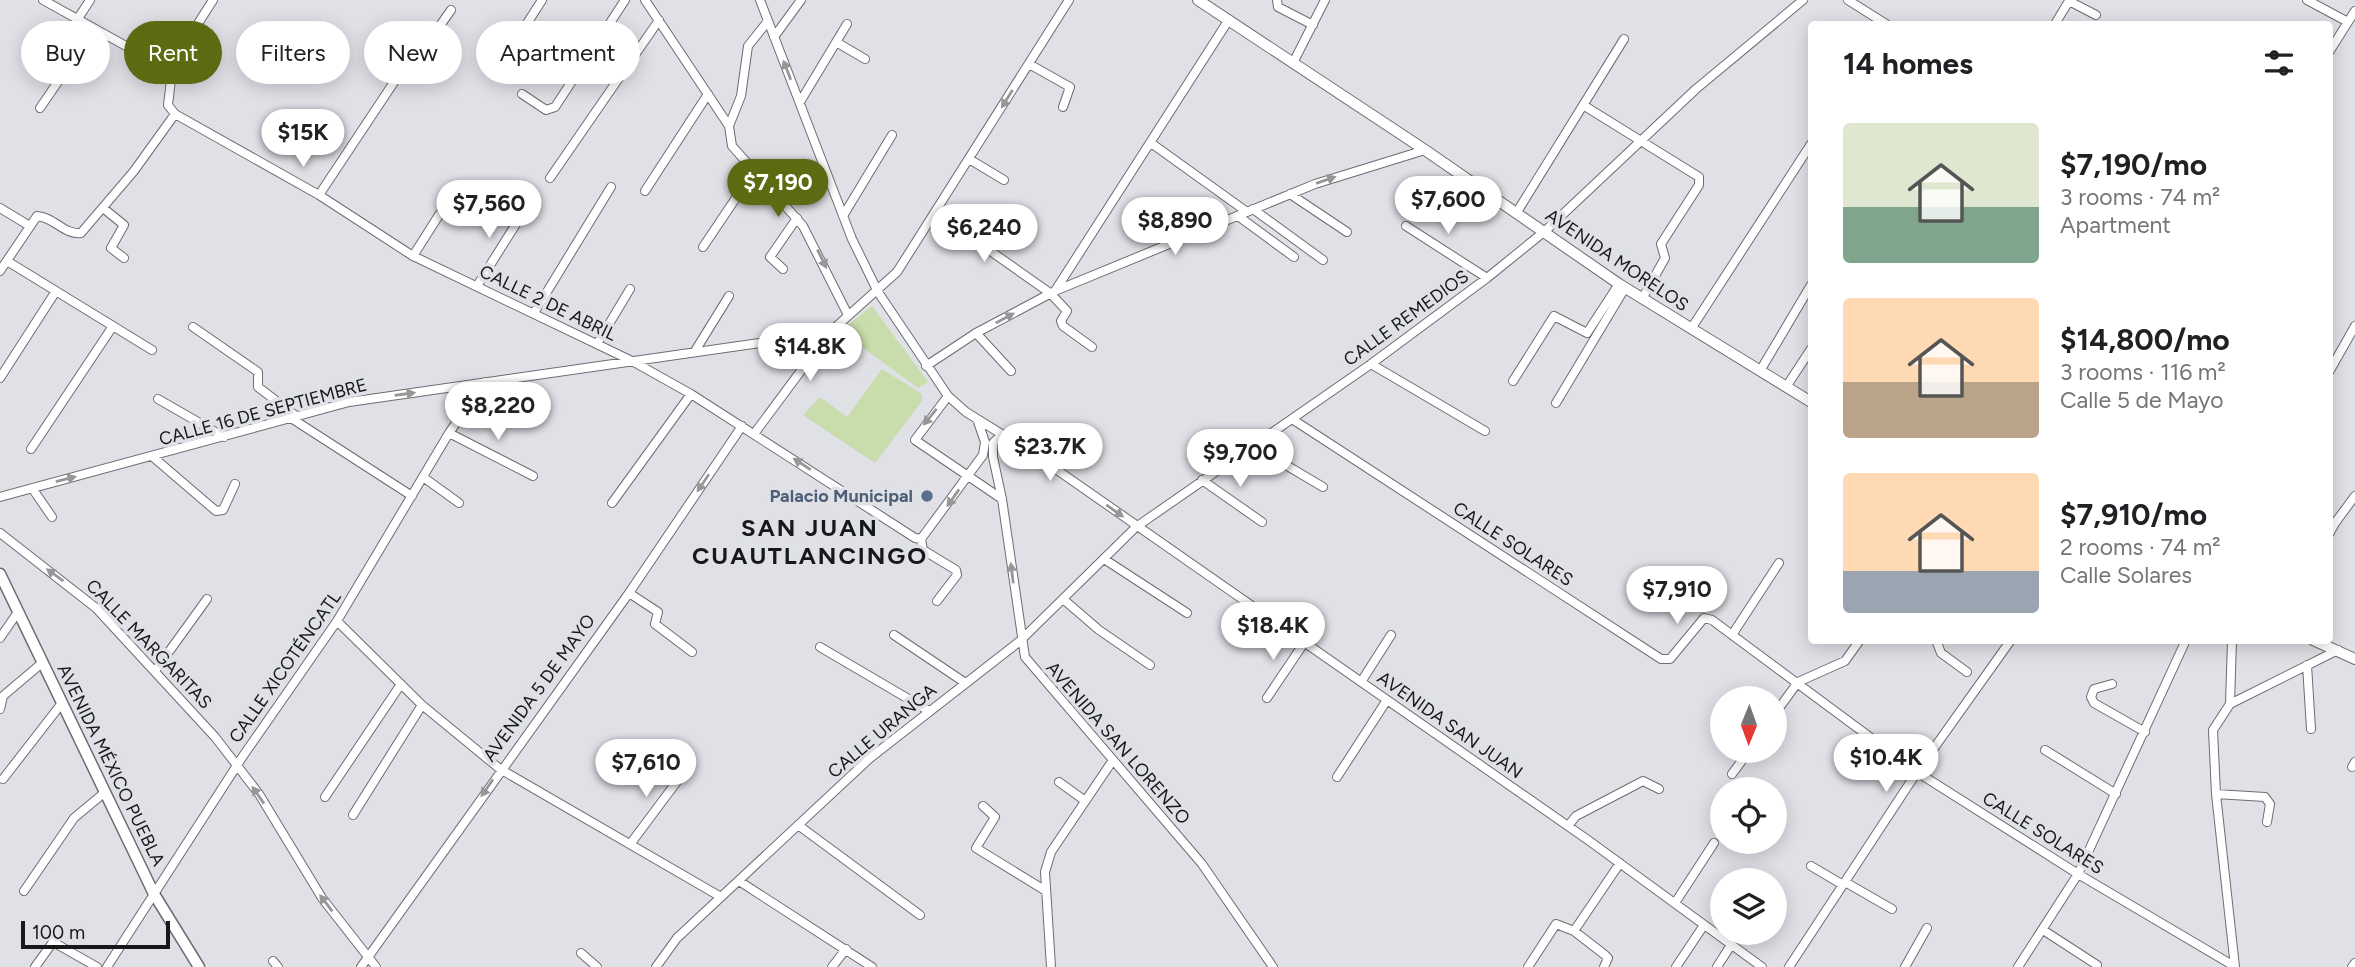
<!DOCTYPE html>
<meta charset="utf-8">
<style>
:root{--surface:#fff;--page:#f6f6f6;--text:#202124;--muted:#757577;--accent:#5e6a11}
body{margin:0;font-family:Figtree,sans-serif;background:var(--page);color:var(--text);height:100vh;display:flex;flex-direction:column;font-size:26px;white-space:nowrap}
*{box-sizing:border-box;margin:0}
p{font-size:23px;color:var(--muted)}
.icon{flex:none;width:38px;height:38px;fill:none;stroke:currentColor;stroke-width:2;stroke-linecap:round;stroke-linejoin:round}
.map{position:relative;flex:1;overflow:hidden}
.sheet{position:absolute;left:1808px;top:21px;width:525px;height:623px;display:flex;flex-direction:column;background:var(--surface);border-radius:7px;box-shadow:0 4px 18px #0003}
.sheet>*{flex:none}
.guide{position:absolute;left:21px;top:21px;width:665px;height:63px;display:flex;gap:14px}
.needle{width:46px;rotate:181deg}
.fabs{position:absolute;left:1710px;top:686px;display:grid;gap:14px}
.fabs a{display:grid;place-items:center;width:77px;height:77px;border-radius:50%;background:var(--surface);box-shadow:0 4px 18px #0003;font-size:35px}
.scale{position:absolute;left:21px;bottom:18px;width:149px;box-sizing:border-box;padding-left:7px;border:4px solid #17181a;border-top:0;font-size:19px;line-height:24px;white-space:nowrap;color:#17181a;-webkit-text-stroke:5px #dfe1e7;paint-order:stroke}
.price{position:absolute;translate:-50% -60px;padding:0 16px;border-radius:24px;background:#fff;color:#222;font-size:23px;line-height:46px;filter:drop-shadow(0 2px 4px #0008)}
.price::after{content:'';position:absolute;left:50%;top:42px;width:21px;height:16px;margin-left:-10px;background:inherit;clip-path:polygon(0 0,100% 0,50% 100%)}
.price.selected{background:var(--accent);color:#fff}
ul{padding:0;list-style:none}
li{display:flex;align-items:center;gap:21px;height:175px;padding:0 35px}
li span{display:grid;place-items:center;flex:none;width:196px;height:140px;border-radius:7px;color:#555}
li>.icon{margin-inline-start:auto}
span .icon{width:84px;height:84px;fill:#fffc;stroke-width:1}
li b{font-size:30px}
h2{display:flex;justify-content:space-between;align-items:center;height:84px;padding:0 35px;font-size:30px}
.tag{padding:0 24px;border-radius:32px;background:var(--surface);box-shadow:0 4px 18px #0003;font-size:24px;line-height:63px}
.tag.selected{background:var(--accent);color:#fff}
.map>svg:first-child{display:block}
</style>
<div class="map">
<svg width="2355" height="967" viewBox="0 0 2355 967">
<rect width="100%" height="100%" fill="#dfe1e7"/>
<path fill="#c9dcab" d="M872,306l56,76 -10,6 -78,-57z
M882,369l40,25v7l-47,62 -72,-48 17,-18 27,20z"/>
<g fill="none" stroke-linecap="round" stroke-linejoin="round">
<g stroke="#6b6d72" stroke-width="10">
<path id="minor" d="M43,0l119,66 9,14 -3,25 7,9 144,81 94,61 219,105 59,33 224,144 6,1
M645,0l84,126 3,20 71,80 45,89
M760,0l92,239 26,53 70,104 18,16 71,44 551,384 174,127
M1277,0l1,7 35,18
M1848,0l38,24
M2307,0l41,22
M77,20l13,-20
M2055,24l14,-23 27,14
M526,25l16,-25
M774,37l27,-37
M836,42l29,17
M2329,52l26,-41
M1293,63l32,-63
M1029,64l41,23 -7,20
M171,80c11,-6 18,-14 22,-26l-8,-10 28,-44
M522,94l24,16 9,-3 70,-107
M800,102l47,-78
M1583,105l116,72v8l-38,59 4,14 -23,41
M40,108l54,-79
M729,126l12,-30 7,-50 20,-25
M1151,143l96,69
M969,159l35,21
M550,178l109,-158
M645,191l63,-97
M1290,194l57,38
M319,195l83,-125 18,-16 31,-44
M0,208l28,17
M103,208l21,17 -13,23 13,10
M1253,209l70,51
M935,212l115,81 17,18 -6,10 2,5 29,21
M1517,212l107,-173
M843,216l49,-81
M1238,216l56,41
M1406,226l81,52
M703,247l51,-76
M413,256l26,-41
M7,261l145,89
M783,269l-13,-12 27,-39
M0,271l37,-55c17,1 27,19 44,17l53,-62 41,-57
M477,286l49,-78
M1055,291l173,-270
M534,313l77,-126
M193,327l65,45v15l38,29
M1691,329l120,-185
M976,333l35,38
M597,344l33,-55
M695,351l34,-55
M1371,364l114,67
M926,366l50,-33 79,-42 260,-107 110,-34
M1760,371l51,-86
M2329,372l26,-46
M0,378l56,-87
M1513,381l41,-65 33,17 32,-49
M1786,387l25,-38
M948,396l-33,44 87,59
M158,399l66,38
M1556,403l69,-115
M291,418l121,78
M1292,419l369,240h9l34,-41 8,2 205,152 161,102 156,92
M449,433l84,43
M754,434l75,-101 68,-61 172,-272
M1002,434l-9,9v14l9,42 23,158 177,207 71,103
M1252,445l71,42
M31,449l82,-123
M153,457l63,54 7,-1 12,-26
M423,477l36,26
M1202,480l60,42
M32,488l20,29
M0,497l349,-95 480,-69
M612,503l79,-109
M2329,520l6,3 20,-27
M0,533l96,75 119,129 44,57 63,104 54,69
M2329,534l6,-11
M921,539l62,-84 2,-13 -8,-23
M921,539l2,11 33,20 1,5 -20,26
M1104,559l83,54
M629,593l29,19 -3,12 37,28
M1063,599l36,31 51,35
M337,621l85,84 78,64 221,128
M894,635l70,47
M1732,635l47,-72
M0,638l18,-26
M1936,640l5,13 26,19
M820,647l109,64
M2307,665l4,64
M155,671l52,-72
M1361,682l30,-47
M2112,684l-18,5 -3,8 3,6 51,29
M1267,698l37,-55
M2230,704l2,-64
M0,709l3,-13 39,-33
M1774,715l24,-33 47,-21 15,-21
M2045,750l71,44
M2352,767l3,-5
M1732,774l17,-23
M1337,777l50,-77
M3,779l59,-76
M1059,782l25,18
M2216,794l49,3 5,7 -3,18
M325,797l76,-113
M983,806l12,11 -19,31 70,43
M353,815l69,-110
M798,825l122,90
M1568,826l8,-10 67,-35 16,8
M631,843l53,-71
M1811,866l32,19
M739,881l133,86
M1845,882l47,27
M24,891l50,-73 30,-25
M1675,903l39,-60
M2043,930l54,35
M1574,931l46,-68
M581,953l16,14
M273,961l5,6
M35,967l18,-25 44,25
M107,967l136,-211 94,-135 112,-188 36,-51
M361,967l268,-374 113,-167
M656,967l21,-29 193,-180 150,-117 116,-114 235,-163 116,-86 58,-47 151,-142 107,-89
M832,967l14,-18
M1051,967l-6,-95 6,-20 62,-92
M1528,967l28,-43 18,7 31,24 3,3 -4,9
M1676,967l28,-42
M1717,967l14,-22
M1789,967l128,-195 94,-132
M1905,967l22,-39
M2018,967l60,-93 108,-234
M2235,967l-19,-173 -3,-64 17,-26 108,-54
M2352,967l3,-4"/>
</g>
<g stroke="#6b6d72" stroke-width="12">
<path id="tertiary" d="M1198,0l227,150 194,134 192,118
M2313,640l42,19"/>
</g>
<g stroke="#6b6d72" stroke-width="13">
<path id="secondary" d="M0,574l154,320 45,73"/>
</g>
<use href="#minor" stroke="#fff" stroke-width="8"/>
<use href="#tertiary" stroke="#fff" stroke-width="10"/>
<use href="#secondary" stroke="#fff" stroke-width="10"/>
</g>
<defs><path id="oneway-solid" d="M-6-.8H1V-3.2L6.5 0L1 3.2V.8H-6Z" transform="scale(1.75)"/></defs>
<g fill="#979798">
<use href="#oneway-solid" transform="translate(787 70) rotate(-111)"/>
<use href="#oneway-solid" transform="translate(1007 99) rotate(122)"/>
<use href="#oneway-solid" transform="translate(1326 180) rotate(-19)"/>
<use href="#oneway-solid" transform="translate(822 259) rotate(64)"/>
<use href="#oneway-solid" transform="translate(1005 318) rotate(-28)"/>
<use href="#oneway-solid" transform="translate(405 394) rotate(-8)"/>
<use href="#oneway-solid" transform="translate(930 417) rotate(129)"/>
<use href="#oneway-solid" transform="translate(802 464) rotate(-147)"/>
<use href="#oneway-solid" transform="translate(66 479) rotate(-14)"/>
<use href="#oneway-solid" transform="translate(703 483) rotate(124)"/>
<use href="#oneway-solid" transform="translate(953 498) rotate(125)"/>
<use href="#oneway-solid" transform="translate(1115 511) rotate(35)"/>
<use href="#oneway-solid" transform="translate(1012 573) rotate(-97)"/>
<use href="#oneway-solid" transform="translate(55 575) rotate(-144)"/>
<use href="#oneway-solid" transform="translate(487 788) rotate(125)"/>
<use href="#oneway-solid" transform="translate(258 795) rotate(-125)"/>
<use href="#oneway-solid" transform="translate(326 903) rotate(-127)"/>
</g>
<circle fill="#5c6f8a" stroke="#dfe1e7" stroke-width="2.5" cx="927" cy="496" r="7"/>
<g text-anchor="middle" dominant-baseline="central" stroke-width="7" stroke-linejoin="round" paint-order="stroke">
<g font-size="18" fill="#17181a" stroke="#dfe1e7">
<text transform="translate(1617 260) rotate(34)">AVENIDA MORELOS</text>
<text transform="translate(548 303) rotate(26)">CALLE 2 DE ABRIL</text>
<text transform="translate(1406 318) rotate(-36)">CALLE REMEDIOS</text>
<text transform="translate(263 412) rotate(-15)">CALLE 16 DE SEPTIEMBRE</text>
<text transform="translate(1513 544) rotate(33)">CALLE SOLARES</text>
<text transform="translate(149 644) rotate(46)">CALLE MARGARITAS</text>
<text transform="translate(285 667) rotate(-55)">CALLE XICOTÉNCATL</text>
<text transform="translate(539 688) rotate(-54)">AVENIDA 5 DE MAYO</text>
<text transform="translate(1450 725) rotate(35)">AVENIDA SAN JUAN</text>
<text transform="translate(882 731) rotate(-40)">CALLE URANGA</text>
<text transform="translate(1118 743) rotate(49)">AVENIDA SAN LORENZO</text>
<text transform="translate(111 765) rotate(64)">AVENIDA MÉXICO PUEBLA</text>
<text transform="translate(2043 833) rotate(32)">CALLE SOLARES</text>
</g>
<g font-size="18" font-weight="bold" fill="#4e5e75" stroke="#dfe1e7" text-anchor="end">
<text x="913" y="496">Palacio Municipal</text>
</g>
<g font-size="24" font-weight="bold" letter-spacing="2" fill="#17181a" stroke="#dfe1e7">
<text x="810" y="527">SAN JUAN<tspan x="810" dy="28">CUAUTLANCINGO</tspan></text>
</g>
</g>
</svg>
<div class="fabs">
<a><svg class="needle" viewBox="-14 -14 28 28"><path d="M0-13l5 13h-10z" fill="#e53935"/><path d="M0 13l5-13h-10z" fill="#757577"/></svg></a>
<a><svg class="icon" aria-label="locate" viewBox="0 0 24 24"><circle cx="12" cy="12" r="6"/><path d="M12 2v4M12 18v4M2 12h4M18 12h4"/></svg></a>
<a><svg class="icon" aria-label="layers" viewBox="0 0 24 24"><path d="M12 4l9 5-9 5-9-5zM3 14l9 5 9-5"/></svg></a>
</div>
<div class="scale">100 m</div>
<b class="price" style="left:303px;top:169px">$15K</b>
<b class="price selected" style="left:778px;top:219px">$7,190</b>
<b class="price" style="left:1448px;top:236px">$7,600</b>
<b class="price" style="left:489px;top:240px">$7,560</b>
<b class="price" style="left:1175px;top:257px">$8,890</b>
<b class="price" style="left:984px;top:264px">$6,240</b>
<b class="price" style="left:810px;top:383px">$14.8K</b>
<b class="price" style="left:498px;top:442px">$8,220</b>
<b class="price" style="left:1050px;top:483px">$23.7K</b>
<b class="price" style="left:1240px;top:489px">$9,700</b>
<b class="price" style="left:1677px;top:626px">$7,910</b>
<b class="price" style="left:1273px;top:662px">$18.4K</b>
<b class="price" style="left:1886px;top:794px">$10.4K</b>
<b class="price" style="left:646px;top:799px">$7,610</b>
<div class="guide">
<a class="tag">Buy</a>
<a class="tag selected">Rent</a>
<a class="tag">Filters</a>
<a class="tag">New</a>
<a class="tag">Apartment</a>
</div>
<section class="sheet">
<h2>14 homes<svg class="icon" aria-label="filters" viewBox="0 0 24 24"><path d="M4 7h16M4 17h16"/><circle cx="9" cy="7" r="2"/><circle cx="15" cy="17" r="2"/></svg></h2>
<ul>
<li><span style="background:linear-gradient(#dfe7d0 60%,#7fa58c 0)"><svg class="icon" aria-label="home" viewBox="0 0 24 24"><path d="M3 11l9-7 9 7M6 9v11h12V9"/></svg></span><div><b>$7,190/mo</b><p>3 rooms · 74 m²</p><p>Apartment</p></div></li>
<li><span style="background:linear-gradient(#ffd9b3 60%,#b9a48a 0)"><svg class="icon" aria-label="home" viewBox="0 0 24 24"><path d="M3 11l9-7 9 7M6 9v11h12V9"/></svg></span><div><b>$14,800/mo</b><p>3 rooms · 116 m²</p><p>Calle 5 de Mayo</p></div></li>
<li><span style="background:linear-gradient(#ffd9b3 70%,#9aa5b1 0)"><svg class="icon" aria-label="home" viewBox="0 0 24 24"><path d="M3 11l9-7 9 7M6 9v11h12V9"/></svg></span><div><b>$7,910/mo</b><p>2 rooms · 74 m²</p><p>Calle Solares</p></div></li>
</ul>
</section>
</div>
